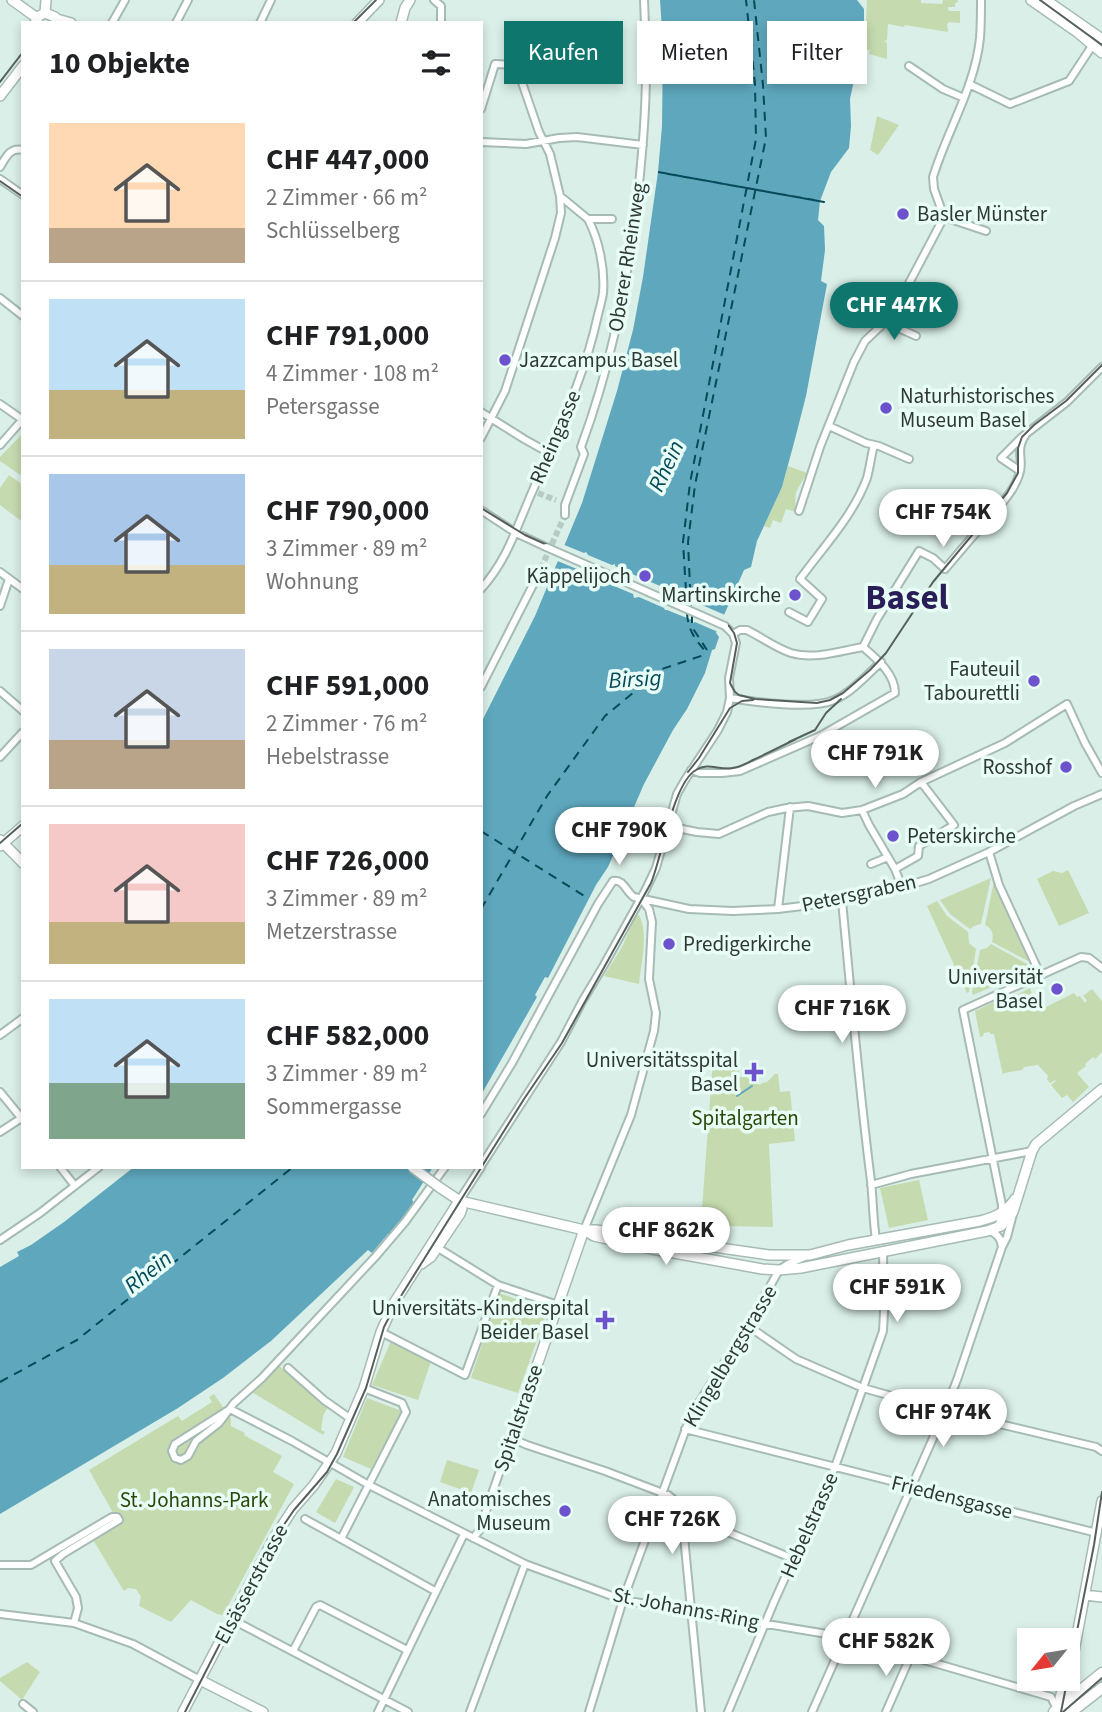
<!DOCTYPE html>
<html lang="de">
<meta charset="utf-8">
<style>
:root{--surface:#fff;--page:#f6f6f6;--text:#202124;--muted:#757577;--line:#e0e0e0;--accent:#0f766e}
body{margin:0;font-family:"Source Sans 3",sans-serif;background:var(--page);color:var(--text);height:100vh;display:flex;flex-direction:column;font-size:26px;white-space:nowrap}
*{box-sizing:border-box;margin:0}
p{font-size:23px;color:var(--muted)}
.icon{flex:none;width:38px;height:38px;fill:none;stroke:currentColor;stroke-width:2;stroke-linecap:round;stroke-linejoin:round}
.map{position:relative;flex:1;overflow:hidden}
.side{position:absolute;left:21px;top:21px;width:462px;height:1148px;display:flex;flex-direction:column;background:var(--surface);border-radius:0px;box-shadow:0 4px 10px #0003}
.side>*{flex:none}
.top-card{position:absolute;left:504px;top:21px;width:492px;height:63px;display:flex;gap:14px}
.needle{width:46px;rotate:240deg}
.buttons{position:absolute;left:1017px;top:1628px;display:grid;gap:14px}
.buttons a{display:grid;place-items:center;width:63px;height:63px;border-radius:0px;background:var(--surface);box-shadow:0 4px 10px #0003;font-size:35px}
.price{position:absolute;translate:-50% -60px;padding:0 16px;border-radius:24px;background:#fff;color:#222;font-size:23px;line-height:46px;filter:drop-shadow(0 2px 4px #0008)}
.price::after{content:'';position:absolute;left:50%;top:42px;width:21px;height:16px;margin-left:-10px;background:inherit;clip-path:polygon(0 0,100% 0,50% 100%)}
.price.current{background:var(--accent);color:#fff}
ul{padding:0;list-style:none}
li{display:flex;align-items:center;gap:21px;height:175px;padding:0 28px}
li+li{border-top:2px solid var(--line)}
li span{display:grid;place-items:center;flex:none;width:196px;height:140px;border-radius:0px;color:#555}
li>.icon{margin-inline-start:auto}
span .icon{width:84px;height:84px;fill:#fffc;stroke-width:1}
li b{font-size:30px}
h2{display:flex;justify-content:space-between;align-items:center;height:84px;padding:0 28px;font-size:30px}
.chip{padding:0 24px;border-radius:0px;background:var(--surface);box-shadow:0 4px 10px #0003;font-size:24px;line-height:63px}
.chip.current{background:var(--accent);color:#fff}
.map>svg:first-child{display:block}
</style>
<div class="map">
<svg width="1102" height="1712" viewBox="0 0 1102 1712">
<rect width="100%" height="100%" fill="#daefe8"/>
<path fill="#c5daae" d="M867,0h54v3l21,1 1,-4h15l-1,3h-2v4h-7v2l1,2h11v12l-11,-1 -2,2 1,8 -43,-7 -1,2 -16,-3 -1,16 -3,1 3,2v16l-18,-5 1,-4h-5z
M584,32l36,1 -1,40 -36,-1z
M877,116l22,9 -21,30 -8,-5z
M23,433v44l-23,-16v-4z
M788,466l19,7c-11,20 -13,15 -11,39l-10,-3 -5,14 -8,-3 -3,8 -6,-2 18,-39z
M9,475l14,10v32l-3,3 -20,-15v-17z
M1068,870l21,43 -30,13 -22,-47 16,-8 9,2z
M991,878l-10,46 -7,2 -4,3 -20,-15 -10,-14z
M994,881l36,81 -38,-20c2,-8 0,-14 -7,-17z
M937,901l10,15 21,16 1,11 7,6 -7,43 -2,1 -40,-87z
M636,915h3c10,19 2,48 0,69l-35,-8 18,-29z
M991,944l36,20 3,6 -57,25 -1,-3 8,-42 7,-2z
M1030,988l6,17 3,-1 1,2 5,-2 1,3 28,-14 3,4 3,-1 5,7 2,-3 -4,-4 9,-7 10,12v51l-7,7 -2,-2 -8,7 1,2 -9,7 12,14 -16,15 -6,-7 -5,3 -11,-13 5,-4 -1,-1 -5,3 -3,-4 1,-3 -10,-11 -14,2 -2,3 -18,3 -1,2 -9,-41h-3l-2,-2 -5,1 -1,3 -3,1 -5,-26 28,-13 2,3z
M713,1060l26,3v14h7l14,8 2,-2 5,-1 8,-8h3l2,18 10,-1 5,50 -26,3 4,83 -50,-1 -22,-4z
M919,1180l9,40 -39,8 -9,-40z
M499,1293l43,15 -2,8 5,2 -27,75 -47,-15z
M391,1341l40,20 -13,39 -46,-15z
M277,1364l51,43 -5,9 -2,14 4,2 -2,3 -71,-43z
M214,1394l17,25v7l14,7 -1,2 38,21 -9,16 21,12 -71,131 -6,-1 -26,-14 -20,22 -32,-16 2,-9 -5,-8 -8,-1 -4,3 -34,-56 26,-17 -27,-48 89,-54 4,5 30,-19 -3,-5z
M367,1398l35,13 -31,58 -28,-12z
M447,1460l32,10 -8,23 -31,-11z
M336,1479l18,8 -19,36 -19,-11z
M27,1662l13,10 -18,28 -22,-19v-3z"/>
<path fill="#5ea7bd" d="M660,0h197l7,9v23l-1,20 -5,10 -8,37 1,27 -2,22 -18,24 -11,29 -2,19 6,6 1,24 -4,31 6,3 -21,112 -11,43 -13,48 -25,54 -6,26 -7,3 -28,63 3,4 -4,12 -3,1 -7,23 -18,36 -14,21 -29,54 -36,83 -12,18 -48,93 -3,-1 -10,18 2,2 -56,98v-372l54,-107 47,-113 35,-112 16,-61 10,-53 15,-105 4,-46 1,-82z
M134,1167h299l-21,33 3,4 -24,27 -1,4 -2,-1 -16,19 -4,-3 -97,91 -48,37 -45,30 -178,106v-247l19,-11 -2,-4 14,-7 33,-23z"/>
<path fill="#daefe8" d="M562,544l22,9 2,-1 2,3 24,10 3,-1v2l26,12 2,-1 3,1v2l26,11h2l1,2 24,10 2,-1 1,3 23,10 -7,17 -23,-10 -2,1 -1,-3 -25,-10h-2l-1,-2 -25,-11 -5,1 -1,-4 -26,-11 -2,1 -1,-2 -24,-11 -3,1v-3l-22,-9z"/>
<g fill="none" stroke-linecap="round" stroke-linejoin="round">
<path stroke="#5ea7bd" stroke-width="2" d="M737,1096l15,-10"/>
<path stroke="#074a5a" stroke-width="2" stroke-dasharray="9 7" stroke-linecap="butt" d="M658,172l166,30 -161,-29 151,27
M687,607l-4,-65 7,-59 66,-344 -1,-55 -9,-84
M691,609l-3,-67 7,-57 71,-347 -3,-53 -9,-85
M687,613c1,18 9,28 21,41
M692,614v13l15,23
M481,831l108,68
M481,909l66,-113 58,-80 57,-47 45,-15
M0,1382l77,-42 216,-173"/>
<path stroke="#b8cac4" stroke-width="6" stroke-dasharray="6 3" stroke-linecap="butt" d="M538,493l18,7
M537,577l28,-62"/>
<g stroke="#a6bbb4" stroke-width="10">
<path id="street" d="M434,0l7,6v17
M112,23l13,-23
M176,23l12,-23
M260,23l11,-23
M909,66l34,23 21,9
M969,84l41,20 59,-23 23,-35
M481,109l14,-45 21,1 23,67 11,22 10,42 1,17 -6,25 -50,153 -24,47
M481,142l45,2 33,-6 18,-1 66,8
M0,167c6,-10 10,-20 23,-17
M0,179l23,16
M560,196l28,23h24
M944,217l-10,-28 -1,-12c14,-46 42,-90 47,-139 1,-13 1,-25 1,-38
M944,217l42,14
M0,298l23,18
M885,322l31,14
M0,404l23,16
M481,412l43,27 25,14
M829,426l37,17 13,3 30,13
M0,445l23,-26
M1020,471l-19,-13 21,-21 45,-35 35,-35
M481,510l35,23 30,14
M799,511l21,-64 34,-85 11,-21 20,-19 13,-18 46,-87
M565,515v-10l19,-51 -3,-7c28,-76 43,-148 54,-228 6,-49 11,-100 11,-149 0,-24 -1,-47 -2,-70
M0,572l23,17
M800,579c24,-33 53,-63 67,-101 3,-11 4,-22 7,-33
M481,589c27,-30 36,-63 52,-99 23,-56 51,-111 64,-171 2,-9 5,-18 6,-26 2,-24 -4,-53 -15,-74
M0,606l9,-27
M789,612l19,10 14,-23 -22,-20
M733,634l7,-4h7c14,7 29,18 44,23 23,7 49,-2 72,-6
M863,647l14,-28 42,-68 14,7 12,11c13,-15 25,-30 39,-45 12,-15 29,-30 35,-49 6,-15 -5,-24 7,-41
M481,687l56,-110
M0,691l23,20
M730,698c24,4 82,12 104,2 17,-7 33,-25 47,-38
M0,757l23,-25
M691,770l9,3h22l18,-2 80,-35 75,-43c0,-19 -18,-34 -32,-46
M862,810l7,15 26,44
M667,826l30,6 22,2 49,-22 19,-4 21,-2 34,7 20,-3 41,-16 18,-12 84,-39 62,-39 18,39 17,30
M989,852l10,33 41,89
M871,864l17,-7
M902,887l-7,-18 23,-13 1,-10 35,-21 -33,-43
M842,901c9,93 17,187 29,280 2,19 2,39 5,59
M778,909l12,-102
M0,1035l23,-17
M0,1092l23,28
M481,1114l31,-51 86,-159 15,-23c11,-2 13,11 21,16l55,12 44,2 45,-2 64,-8 60,-14 27,-8 60,-27 85,-46 28,-12
M0,1132l23,-15
M481,1166l80,-124 22,-42 21,-35 41,-74 11,-23 21,-74 8,-14 33,-50 9,-18 3,-14 -1,-20 7,-35 -3,-9 -8,-8
M60,1167l15,19
M871,1185l40,-11 121,-23
M459,1201l22,-34
M998,1226l4,-9v-12l-39,-195 118,-53 8,1 13,10
M584,1230l47,-115 23,-84 2,-18 -7,-34 3,-57 -3,-13 -7,-9
M989,1231c8,2 12,7 13,16
M0,1240l40,-27 59,-46
M438,1248l60,37 60,20
M748,1326l48,33 67,29 82,23 151,36 6,4
M381,1332l84,43 33,-90
M288,1368l36,32 27,19
M230,1409l62,32 77,44 156,79 98,36 222,37 206,60 6,12 6,3
M230,1409l-55,35 -3,7 3,7 6,2 7,-4 8,-15 23,-18 15,-20 28,-25 114,-122 29,-34 40,-55
M685,1429l412,104
M682,1516h6l106,43
M305,1519l130,72
M473,1538l6,-7 31,-89 6,-6 4,6 7,3 78,26 63,24 10,8 4,13 19,196
M341,1539l65,-127 -4,-9 -38,-15
M0,1565h31l81,-48h5l2,3
M0,1614l74,9 59,21 67,36
M231,1619l177,93
M74,1623l4,-15 -2,-11 -21,-36 8,-7 56,-34
M293,1651l23,-44 4,-2 87,45
M23,1704l10,8
M378,1712l86,-178
M470,1712l55,-148
M589,1712l34,-112 68,-185 57,-89 31,-56 9,-6 17,-7
M728,1712l46,-110 61,-135 48,-136 1,-19 -1,-60
M812,1712l133,-301 13,-34 44,-130 5,-10 6,-23
M886,1712l25,-57"/>
</g>
<g stroke="#a6bbb4" stroke-width="12">
<path id="secondary" d="M12,0l25,18
M1031,0l46,32 25,21
M1046,0l56,39
M45,13l1,-13
M57,19l14,4
M35,23l4,-7 6,-3 10,4 3,6
M357,23l22,-23
M401,23l4,-15 5,-8
M0,96l23,-30
M0,840l23,23
M0,846l23,-20
M439,1187l21,14 124,29h12l173,25h41l38,-10 132,-24c16,-4 26,-9 35,-22
M584,1230l10,6 58,13 110,20 17,1 22,-2 186,-37 14,-5 12,-14 19,-61 4,-7 66,-55
M421,1264l10,-7 29,-43 2,-6 -3,-7
M516,1436l-1,-7 69,-199
M1085,1595l17,2
M200,1680l63,32
M1069,1703l5,-36 -1,-10 29,-156
M1057,1711l8,-33
M183,1712l91,-174 19,-29 21,-24 22,-32 28,-65 17,-56 13,-29 65,-102"/>
</g>
<g stroke="#a6bbb4" stroke-width="13">
<path id="primary" d="M1054,1712l48,-39
M1071,1712l31,-24"/>
</g>
<use href="#street" stroke="#fff" stroke-width="6"/>
<use href="#secondary" stroke="#fff" stroke-width="9"/>
<use href="#primary" stroke="#fff" stroke-width="10"/>
<path stroke="#56615d" stroke-width="2" d="M1040,0l62,45
M56,23h8
M353,23l23,-23
M0,82l23,-30
M0,181l23,16
M481,508l44,27 204,91 5,7 3,10 -7,40 5,9 4,3 16,4 62,4 13,-3 13,-7 27,-23 16,-17 47,-71 74,-89 11,-20v-25l4,-11 12,-12 32,-24 36,-36
M789,742l26,-12 11,-17 15,-14
M688,772l11,-14 31,-50 12,-7 11,-1
M0,843l23,-20
M185,1712l68,-133 30,-53 11,-16 33,-38 10,-18 29,-66 18,-61 12,-23 128,-205 38,-56 89,-160c11,-26 22,-100 45,-113 12,-8 24,1 37,-2 7,-1 14,-5 20,-8 15,-7 29,-14 43,-21
M1061,1712l33,-167 8,-53
M1063,1712l39,-34"/>
<g stroke="#a6bbb4" stroke-width="10" stroke-linecap="butt">
<path id="street-bridge" d="M546,547l179,79"/>
</g>
<g stroke="#a6bbb4" stroke-width="12" stroke-linecap="butt">
<path id="secondary-bridge" d="M412,1167l27,20"/>
</g>
<use href="#street-bridge" stroke="#fff" stroke-width="6"/>
<use href="#secondary-bridge" stroke="#fff" stroke-width="9"/>
</g>
<g fill="#6c53cd" stroke="#e7fdf6" stroke-width="2.5">
<circle cx="903" cy="214" r="7"/>
<circle cx="505" cy="360" r="7"/>
<circle cx="886" cy="408" r="7"/>
<circle cx="645" cy="576" r="7"/>
<circle cx="795" cy="595" r="7"/>
<circle cx="1034" cy="681" r="7"/>
<circle cx="1066" cy="767" r="7"/>
<circle cx="893" cy="836" r="7"/>
<circle cx="669" cy="944" r="7"/>
<circle cx="1057" cy="989" r="7"/>
<path d="M750.5 1061.5h7v7h7v7h-7v7h-7v-7h-7v-7h7z"/>
<path d="M601.5 1309.5h7v7h7v7h-7v7h-7v-7h-7v-7h7z"/>
<circle cx="565" cy="1511" r="7"/>
</g>
<g text-anchor="middle" dominant-baseline="central" stroke-width="7" stroke-linejoin="round" paint-order="stroke">
<g font-size="21" fill="#303835" stroke="#e7fdf6" text-anchor="end">
<text x="917" y="214" text-anchor="start">Basler Münster</text>
<text x="519" y="360" text-anchor="start">Jazzcampus Basel</text>
<text x="900" y="396" text-anchor="start">Naturhistorisches<tspan x="900" dy="24">Museum Basel</tspan></text>
<text x="631" y="576">Käppelijoch</text>
<text x="781" y="595">Martinskirche</text>
<text x="1020" y="669">Fauteuil<tspan x="1020" dy="24">Tabourettli</tspan></text>
<text x="1052" y="767">Rosshof</text>
<text x="907" y="836" text-anchor="start">Peterskirche</text>
<text x="683" y="944" text-anchor="start">Predigerkirche</text>
<text x="1043" y="977">Universität<tspan x="1043" dy="24">Basel</tspan></text>
<text x="738" y="1060">Universitätsspital<tspan x="738" dy="24">Basel</tspan></text>
<text x="589" y="1308">Universitäts-Kinderspital<tspan x="589" dy="24">Beider Basel</tspan></text>
<text x="551" y="1499">Anatomisches<tspan x="551" dy="24">Museum</tspan></text>
</g>
<g font-size="21" fill="#303835" stroke="#e7fdf6">
<text transform="translate(627 257) rotate(-81)">Oberer Rheinweg</text>
<text transform="translate(555 437) rotate(-67)">Rheingasse</text>
<text transform="translate(859 893) rotate(-12)">Petersgraben</text>
<text transform="translate(730 1356) rotate(-59)">Klingelbergstrasse</text>
<text transform="translate(518 1418) rotate(-71)">Spitalstrasse</text>
<text transform="translate(952 1497) rotate(14)">Friedensgasse</text>
<text transform="translate(809 1525) rotate(-66)">Hebelstrasse</text>
<text transform="translate(251 1584) rotate(-62)">Elsässerstrasse</text>
<text transform="translate(686 1608) rotate(11)">St. Johanns-Ring</text>
</g>
<g font-size="21" fill="#2f4609" stroke="#e7fdf6">
<text x="745" y="1118">Spitalgarten</text>
<text x="194" y="1500">St. Johanns-Park</text>
</g>
<g font-size="23" font-style="italic" fill="#074a5a" stroke="#e7fdf6">
<text transform="translate(666 466) rotate(-65)">Rhein</text>
<text transform="translate(635 679) rotate(-3)">Birsig</text>
<text transform="translate(148 1272) rotate(-39)">Rhein</text>
</g>
<g font-size="35" font-weight="bold" fill="#2a1e58" stroke="#e7fdf6">
<text x="907" y="598">Basel</text>
</g>
</g>
</svg>
<div class="buttons">
<a><svg class="needle" viewBox="-14 -14 28 28"><path d="M0-13l5 13h-10z" fill="#e53935"/><path d="M0 13l5-13h-10z" fill="#757577"/></svg></a>
</div>
<b class="price current" style="left:894px;top:342px">CHF 447K</b>
<b class="price" style="left:943px;top:549px">CHF 754K</b>
<b class="price" style="left:875px;top:790px">CHF 791K</b>
<b class="price" style="left:619px;top:867px">CHF 790K</b>
<b class="price" style="left:842px;top:1045px">CHF 716K</b>
<b class="price" style="left:666px;top:1267px">CHF 862K</b>
<b class="price" style="left:897px;top:1324px">CHF 591K</b>
<b class="price" style="left:943px;top:1449px">CHF 974K</b>
<b class="price" style="left:672px;top:1556px">CHF 726K</b>
<b class="price" style="left:886px;top:1678px">CHF 582K</b>
<div class="top-card">
<a class="chip current">Kaufen</a>
<a class="chip">Mieten</a>
<a class="chip">Filter</a>
</div>
<section class="side">
<h2>10 Objekte<svg class="icon" aria-label="filters" viewBox="0 0 24 24"><path d="M4 7h16M4 17h16"/><circle cx="9" cy="7" r="2"/><circle cx="15" cy="17" r="2"/></svg></h2>
<ul>
<li><span style="background:linear-gradient(#ffd9b3 75%,#b9a48a 0)"><svg class="icon" aria-label="home" viewBox="0 0 24 24"><path d="M3 11l9-7 9 7M6 9v11h12V9"/></svg></span><div><b>CHF 447,000</b><p>2 Zimmer · 66 m²</p><p>Schlüsselberg</p></div></li>
<li><span style="background:linear-gradient(#bfe0f5 65%,#c2b280 0)"><svg class="icon" aria-label="home" viewBox="0 0 24 24"><path d="M3 11l9-7 9 7M6 9v11h12V9"/></svg></span><div><b>CHF 791,000</b><p>4 Zimmer · 108 m²</p><p>Petersgasse</p></div></li>
<li><span style="background:linear-gradient(#a9c7e8 65%,#c2b280 0)"><svg class="icon" aria-label="home" viewBox="0 0 24 24"><path d="M3 11l9-7 9 7M6 9v11h12V9"/></svg></span><div><b>CHF 790,000</b><p>3 Zimmer · 89 m²</p><p>Wohnung</p></div></li>
<li><span style="background:linear-gradient(#c9d6e8 65%,#b9a48a 0)"><svg class="icon" aria-label="home" viewBox="0 0 24 24"><path d="M3 11l9-7 9 7M6 9v11h12V9"/></svg></span><div><b>CHF 591,000</b><p>2 Zimmer · 76 m²</p><p>Hebelstrasse</p></div></li>
<li><span style="background:linear-gradient(#f6c9c9 70%,#c2b280 0)"><svg class="icon" aria-label="home" viewBox="0 0 24 24"><path d="M3 11l9-7 9 7M6 9v11h12V9"/></svg></span><div><b>CHF 726,000</b><p>3 Zimmer · 89 m²</p><p>Metzerstrasse</p></div></li>
<li><span style="background:linear-gradient(#bfe0f5 60%,#7fa58c 0)"><svg class="icon" aria-label="home" viewBox="0 0 24 24"><path d="M3 11l9-7 9 7M6 9v11h12V9"/></svg></span><div><b>CHF 582,000</b><p>3 Zimmer · 89 m²</p><p>Sommergasse</p></div></li>
</ul>
</section>
</div>
